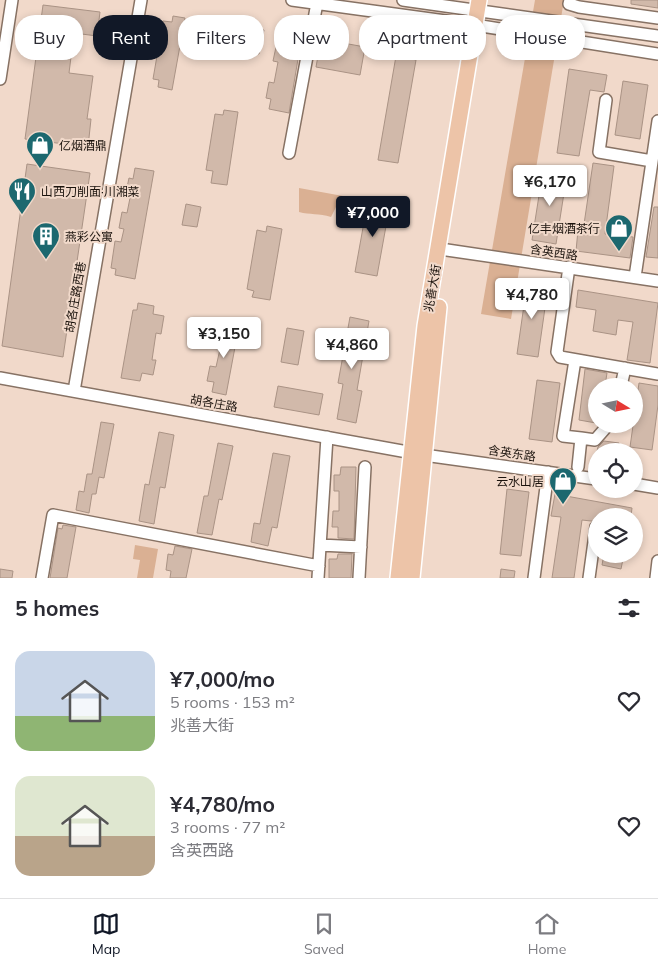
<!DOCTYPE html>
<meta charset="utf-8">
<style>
:root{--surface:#fff;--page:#f2f2f3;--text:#2b2b33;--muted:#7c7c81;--line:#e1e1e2;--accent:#111827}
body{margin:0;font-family:Mulish,"Noto Sans SC",sans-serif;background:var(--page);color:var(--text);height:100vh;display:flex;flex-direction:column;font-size:19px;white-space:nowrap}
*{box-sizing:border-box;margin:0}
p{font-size:16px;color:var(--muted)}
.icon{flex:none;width:28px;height:28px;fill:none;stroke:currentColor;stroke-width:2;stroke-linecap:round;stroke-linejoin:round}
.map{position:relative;height:578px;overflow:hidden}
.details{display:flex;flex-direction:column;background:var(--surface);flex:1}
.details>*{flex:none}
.banner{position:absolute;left:15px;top:15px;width:629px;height:45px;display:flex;gap:10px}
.needle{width:32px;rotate:100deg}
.buttons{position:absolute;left:588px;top:378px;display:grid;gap:10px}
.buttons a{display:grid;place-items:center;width:55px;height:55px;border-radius:50%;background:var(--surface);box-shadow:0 2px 8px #0003;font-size:25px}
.price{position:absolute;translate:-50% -42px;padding:0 11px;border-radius:5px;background:#fff;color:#222;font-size:16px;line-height:32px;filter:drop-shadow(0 1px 2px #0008)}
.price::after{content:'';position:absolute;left:50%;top:30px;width:15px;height:11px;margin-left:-8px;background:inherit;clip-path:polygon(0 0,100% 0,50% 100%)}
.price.on{background:var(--accent);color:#fff}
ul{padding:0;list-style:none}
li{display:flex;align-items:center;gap:15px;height:125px;padding:0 15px}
li span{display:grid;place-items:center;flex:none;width:140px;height:100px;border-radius:15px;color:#555}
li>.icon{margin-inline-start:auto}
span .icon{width:60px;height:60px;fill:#fffc;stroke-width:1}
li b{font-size:21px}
h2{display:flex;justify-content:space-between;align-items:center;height:60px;padding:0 15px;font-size:21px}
.chip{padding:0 18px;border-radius:20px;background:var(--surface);box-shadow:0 2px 8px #0003;font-size:18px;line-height:45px}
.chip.on{background:var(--accent);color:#fff}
.tab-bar{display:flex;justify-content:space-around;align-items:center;height:70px;border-top:1px solid var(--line);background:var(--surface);font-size:14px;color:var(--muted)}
.tab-bar a{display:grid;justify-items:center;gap:2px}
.tab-bar .on{color:var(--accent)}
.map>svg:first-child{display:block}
</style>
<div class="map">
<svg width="658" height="578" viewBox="0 0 658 578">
<rect width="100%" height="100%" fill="#f1d9ca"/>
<path fill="#dab093" d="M535,0h29l-53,319 -30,-5z
M299,188l44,8v10l-7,1 -5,10c-12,-4 -21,-2 -32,-5z
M135,545l23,4 -5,29h-16l3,-18 -7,-1z"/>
<path fill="#d1b9aa" stroke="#aa9385" d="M631,0h27v8l-27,-4z
M43,5l57,7 -3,24 -23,-3 -5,40 24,3 -6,43h4l-3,28 -63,-8z
M173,16l12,2 -13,72 -14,-3 1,-7 -6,-1 10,-58 9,1z
M208,20l56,10 -5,24 -55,-9z
M284,38l17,3 -12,72 -20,-4 2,-10 -5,-1 3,-16 5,1 4,-21 -5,-1 3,-14 6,1z
M321,39l44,8 -5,28 -44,-8z
M396,56l20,4 -18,103 -20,-3z
M569,69l38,6 -3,17 -14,-2 -11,66 -22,-3z
M623,81l25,4 -8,54 -25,-4z
M224,110l14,2 -11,73 -16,-2 2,-12 -7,-1 9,-56 8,1z
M593,163l21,3 -9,68 28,3 -3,21 -54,-7 2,-21 5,1z
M27,164l63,9 -27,184 -61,-11z
M135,168l19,3 -19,108 -20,-4 1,-6 -5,-1 4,-27 6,1 3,-13 -5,-1 3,-16 5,1 4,-20 -5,-1 3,-14 4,1z
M543,170l24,4 -11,70 -24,-4z
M368,200l22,4 -13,72 -22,-4z
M186,204l15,3 -4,20 -15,-2z
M654,207h4v51l-12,-1z
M267,226l15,3 -12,71 -18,-3 2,-6 -7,-2 10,-59 9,2z
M527,284l21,3 -10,70 -21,-3z
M578,290l80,13 -8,60 -23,-3 6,-38 -15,-2 -2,15 -23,-4 3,-21 -20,-3z
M138,303l16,3 -1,8 11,2 -3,18 -5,-1 -4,27h4l-3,15 -11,-2 -2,8 -19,-3 12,-68h4z
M350,317l19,4 -12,69 5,1 -6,32 -19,-4 6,-35 -5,-1z
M225,323l14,3 -13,69 -14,-3 2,-10 -7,-1 3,-15 6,1 4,-18 -6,-2 2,-14 7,1z
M287,328l17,3 -6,34 -17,-3z
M585,369l22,4 -2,13h-9v37l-17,-3z
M537,380l23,3 -8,59 -23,-3z
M639,383l19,3v19l-6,45 -22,-3z
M278,386l45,8 -4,21 -45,-8z
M101,422l13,2 -10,54 -5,-1 -3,17h-4l-3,19 -13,-3 3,-19 5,1 3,-18h5z
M159,432l15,3 -9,53 -5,-1 -6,37 -15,-3 6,-37 4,1z
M604,441l15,2 -2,8h-20l1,-4z
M218,443l15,3 -11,54 -3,-1 -7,36 -15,-2 7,-37h4z
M273,453l17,3 -13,72 -5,-1 -4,19 -17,-4 3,-19 6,1z
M341,467h15l-2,72 -16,-1v-11h-6l1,-16h6v-20h-5v-16h6z
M507,489l22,3 -8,64 -21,-2z
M555,494l77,14 -1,8h-35v4l-5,1 -9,-1 -8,58h-22l9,-61 -10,-1z
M63,525l13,2 -9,51h-17l8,-50 4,1z
M175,546l17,3 -6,29h-16l1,-7 -5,-1 2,-16 5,1z
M338,554h14l-1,24h-22v-19h8z
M604,554h20l-3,15 -19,-4z
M0,569l13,2 -1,7h-12z
M501,569l14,2 -1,7h-14z"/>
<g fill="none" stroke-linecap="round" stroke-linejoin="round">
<g stroke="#877264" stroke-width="14">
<path id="minor" d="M292,0l183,25 183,29
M403,0l255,36
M570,0l-1,4 10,3 79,11
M0,79l12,-79
M606,100l-7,52 53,9
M289,153l28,-150
M447,250l211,31
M569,267l-12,85 3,5 98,17
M635,277l23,-156
M575,360l-12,76 18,2
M0,378l424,77 172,24
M621,386l4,-18
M74,391l67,-391
M578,467l3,-29 14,2 14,-16
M634,484l24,4
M320,545l41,2
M42,578l11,-63 266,51
M318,578l9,-141
M359,578l6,-111
M534,578l14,-106
M589,578l7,-51
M656,578l2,-17"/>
</g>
<g stroke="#fff" stroke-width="18">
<path id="major" d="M398,578l27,-252 54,-326
M412,578l27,-271"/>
</g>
<use href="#minor" stroke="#fff" stroke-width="11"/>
<use href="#major" stroke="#edc4a8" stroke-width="15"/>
</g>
<defs>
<g id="shop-pin" transform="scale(1.4375)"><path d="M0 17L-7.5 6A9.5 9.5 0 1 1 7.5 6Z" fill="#1c686f" stroke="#f1d9ca"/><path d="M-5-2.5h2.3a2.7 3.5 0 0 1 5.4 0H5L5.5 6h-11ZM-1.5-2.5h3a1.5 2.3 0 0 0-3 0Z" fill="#fff"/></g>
<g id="restaurant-pin" transform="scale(1.4375)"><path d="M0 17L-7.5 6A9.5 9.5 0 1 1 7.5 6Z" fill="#1c686f" stroke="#f1d9ca"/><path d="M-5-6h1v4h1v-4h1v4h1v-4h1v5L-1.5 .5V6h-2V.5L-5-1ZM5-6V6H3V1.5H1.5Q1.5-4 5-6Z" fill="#fff"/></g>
<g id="building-pin" transform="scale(1.4375)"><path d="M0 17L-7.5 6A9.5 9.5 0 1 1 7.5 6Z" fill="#1c686f" stroke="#f1d9ca"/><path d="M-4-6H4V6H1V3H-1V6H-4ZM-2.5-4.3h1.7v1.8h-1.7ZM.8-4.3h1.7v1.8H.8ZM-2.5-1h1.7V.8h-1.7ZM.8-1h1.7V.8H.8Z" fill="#fff"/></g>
</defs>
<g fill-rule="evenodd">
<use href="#shop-pin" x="40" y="145"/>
<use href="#restaurant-pin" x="22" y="191"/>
<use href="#shop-pin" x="619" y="228"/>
<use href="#building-pin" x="46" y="236"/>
<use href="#shop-pin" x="563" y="481"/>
</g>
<g text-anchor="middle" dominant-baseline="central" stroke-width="4" stroke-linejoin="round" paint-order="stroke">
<g font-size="12" fill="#1b130d" stroke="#f1d9ca" text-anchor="start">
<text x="59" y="145">亿烟酒鼎</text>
<text x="41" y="191">山西刀削面·川湘菜</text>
<text x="600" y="228" text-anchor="end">亿丰烟酒茶行</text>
<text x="65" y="236">燕彩公寓</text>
<text x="544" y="481" text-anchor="end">云水山居</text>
</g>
<g font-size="12" fill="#1b130d" stroke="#f1d9ca">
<text transform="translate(554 252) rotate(8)">含英西路</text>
<text transform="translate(432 288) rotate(-80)">兆善大街</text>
<text transform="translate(75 297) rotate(-80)">胡各庄路西巷</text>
<text transform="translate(214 403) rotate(10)">胡各庄路</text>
<text transform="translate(512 453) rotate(8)">含英东路</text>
</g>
</g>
</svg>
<div class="buttons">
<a><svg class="needle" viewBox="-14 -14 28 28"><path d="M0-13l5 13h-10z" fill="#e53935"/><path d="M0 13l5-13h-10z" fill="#7c7c81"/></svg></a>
<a><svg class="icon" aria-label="locate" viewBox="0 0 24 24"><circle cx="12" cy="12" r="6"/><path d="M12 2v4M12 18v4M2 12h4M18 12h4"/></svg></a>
<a><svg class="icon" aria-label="layers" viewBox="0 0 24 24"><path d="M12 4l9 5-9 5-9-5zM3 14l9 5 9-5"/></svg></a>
</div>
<b class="price" style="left:550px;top:207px">¥6,170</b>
<b class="price on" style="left:373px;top:238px">¥7,000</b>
<b class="price" style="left:532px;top:320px">¥4,780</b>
<b class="price" style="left:224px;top:359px">¥3,150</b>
<b class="price" style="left:352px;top:370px">¥4,860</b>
<div class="banner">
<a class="chip">Buy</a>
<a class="chip on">Rent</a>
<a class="chip">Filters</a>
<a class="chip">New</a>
<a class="chip">Apartment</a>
<a class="chip">House</a>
</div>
</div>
<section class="details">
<h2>5 homes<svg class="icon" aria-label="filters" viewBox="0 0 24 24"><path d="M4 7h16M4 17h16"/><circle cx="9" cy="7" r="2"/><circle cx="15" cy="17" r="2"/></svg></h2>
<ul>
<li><span style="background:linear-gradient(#c9d6e8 65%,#8fb573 0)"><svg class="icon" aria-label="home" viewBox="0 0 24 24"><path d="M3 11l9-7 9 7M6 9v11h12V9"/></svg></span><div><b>¥7,000/mo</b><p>5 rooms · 153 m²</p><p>兆善大街</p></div><svg class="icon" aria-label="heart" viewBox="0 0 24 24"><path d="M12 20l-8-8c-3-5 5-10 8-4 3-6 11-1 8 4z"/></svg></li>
<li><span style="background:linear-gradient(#dfe7d0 60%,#b9a48a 0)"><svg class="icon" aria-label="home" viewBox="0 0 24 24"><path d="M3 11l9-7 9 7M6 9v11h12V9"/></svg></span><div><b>¥4,780/mo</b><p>3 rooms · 77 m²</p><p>含英西路</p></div><svg class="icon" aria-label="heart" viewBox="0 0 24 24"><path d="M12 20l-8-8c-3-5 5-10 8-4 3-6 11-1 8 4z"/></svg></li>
</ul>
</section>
<nav class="tab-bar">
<a class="on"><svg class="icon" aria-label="map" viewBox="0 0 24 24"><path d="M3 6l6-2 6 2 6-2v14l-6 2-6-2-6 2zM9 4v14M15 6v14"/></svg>Map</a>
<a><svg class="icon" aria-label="saved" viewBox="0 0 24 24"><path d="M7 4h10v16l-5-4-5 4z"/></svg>Saved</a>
<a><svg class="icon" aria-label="home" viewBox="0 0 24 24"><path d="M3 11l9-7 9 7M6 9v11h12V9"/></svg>Home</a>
</nav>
